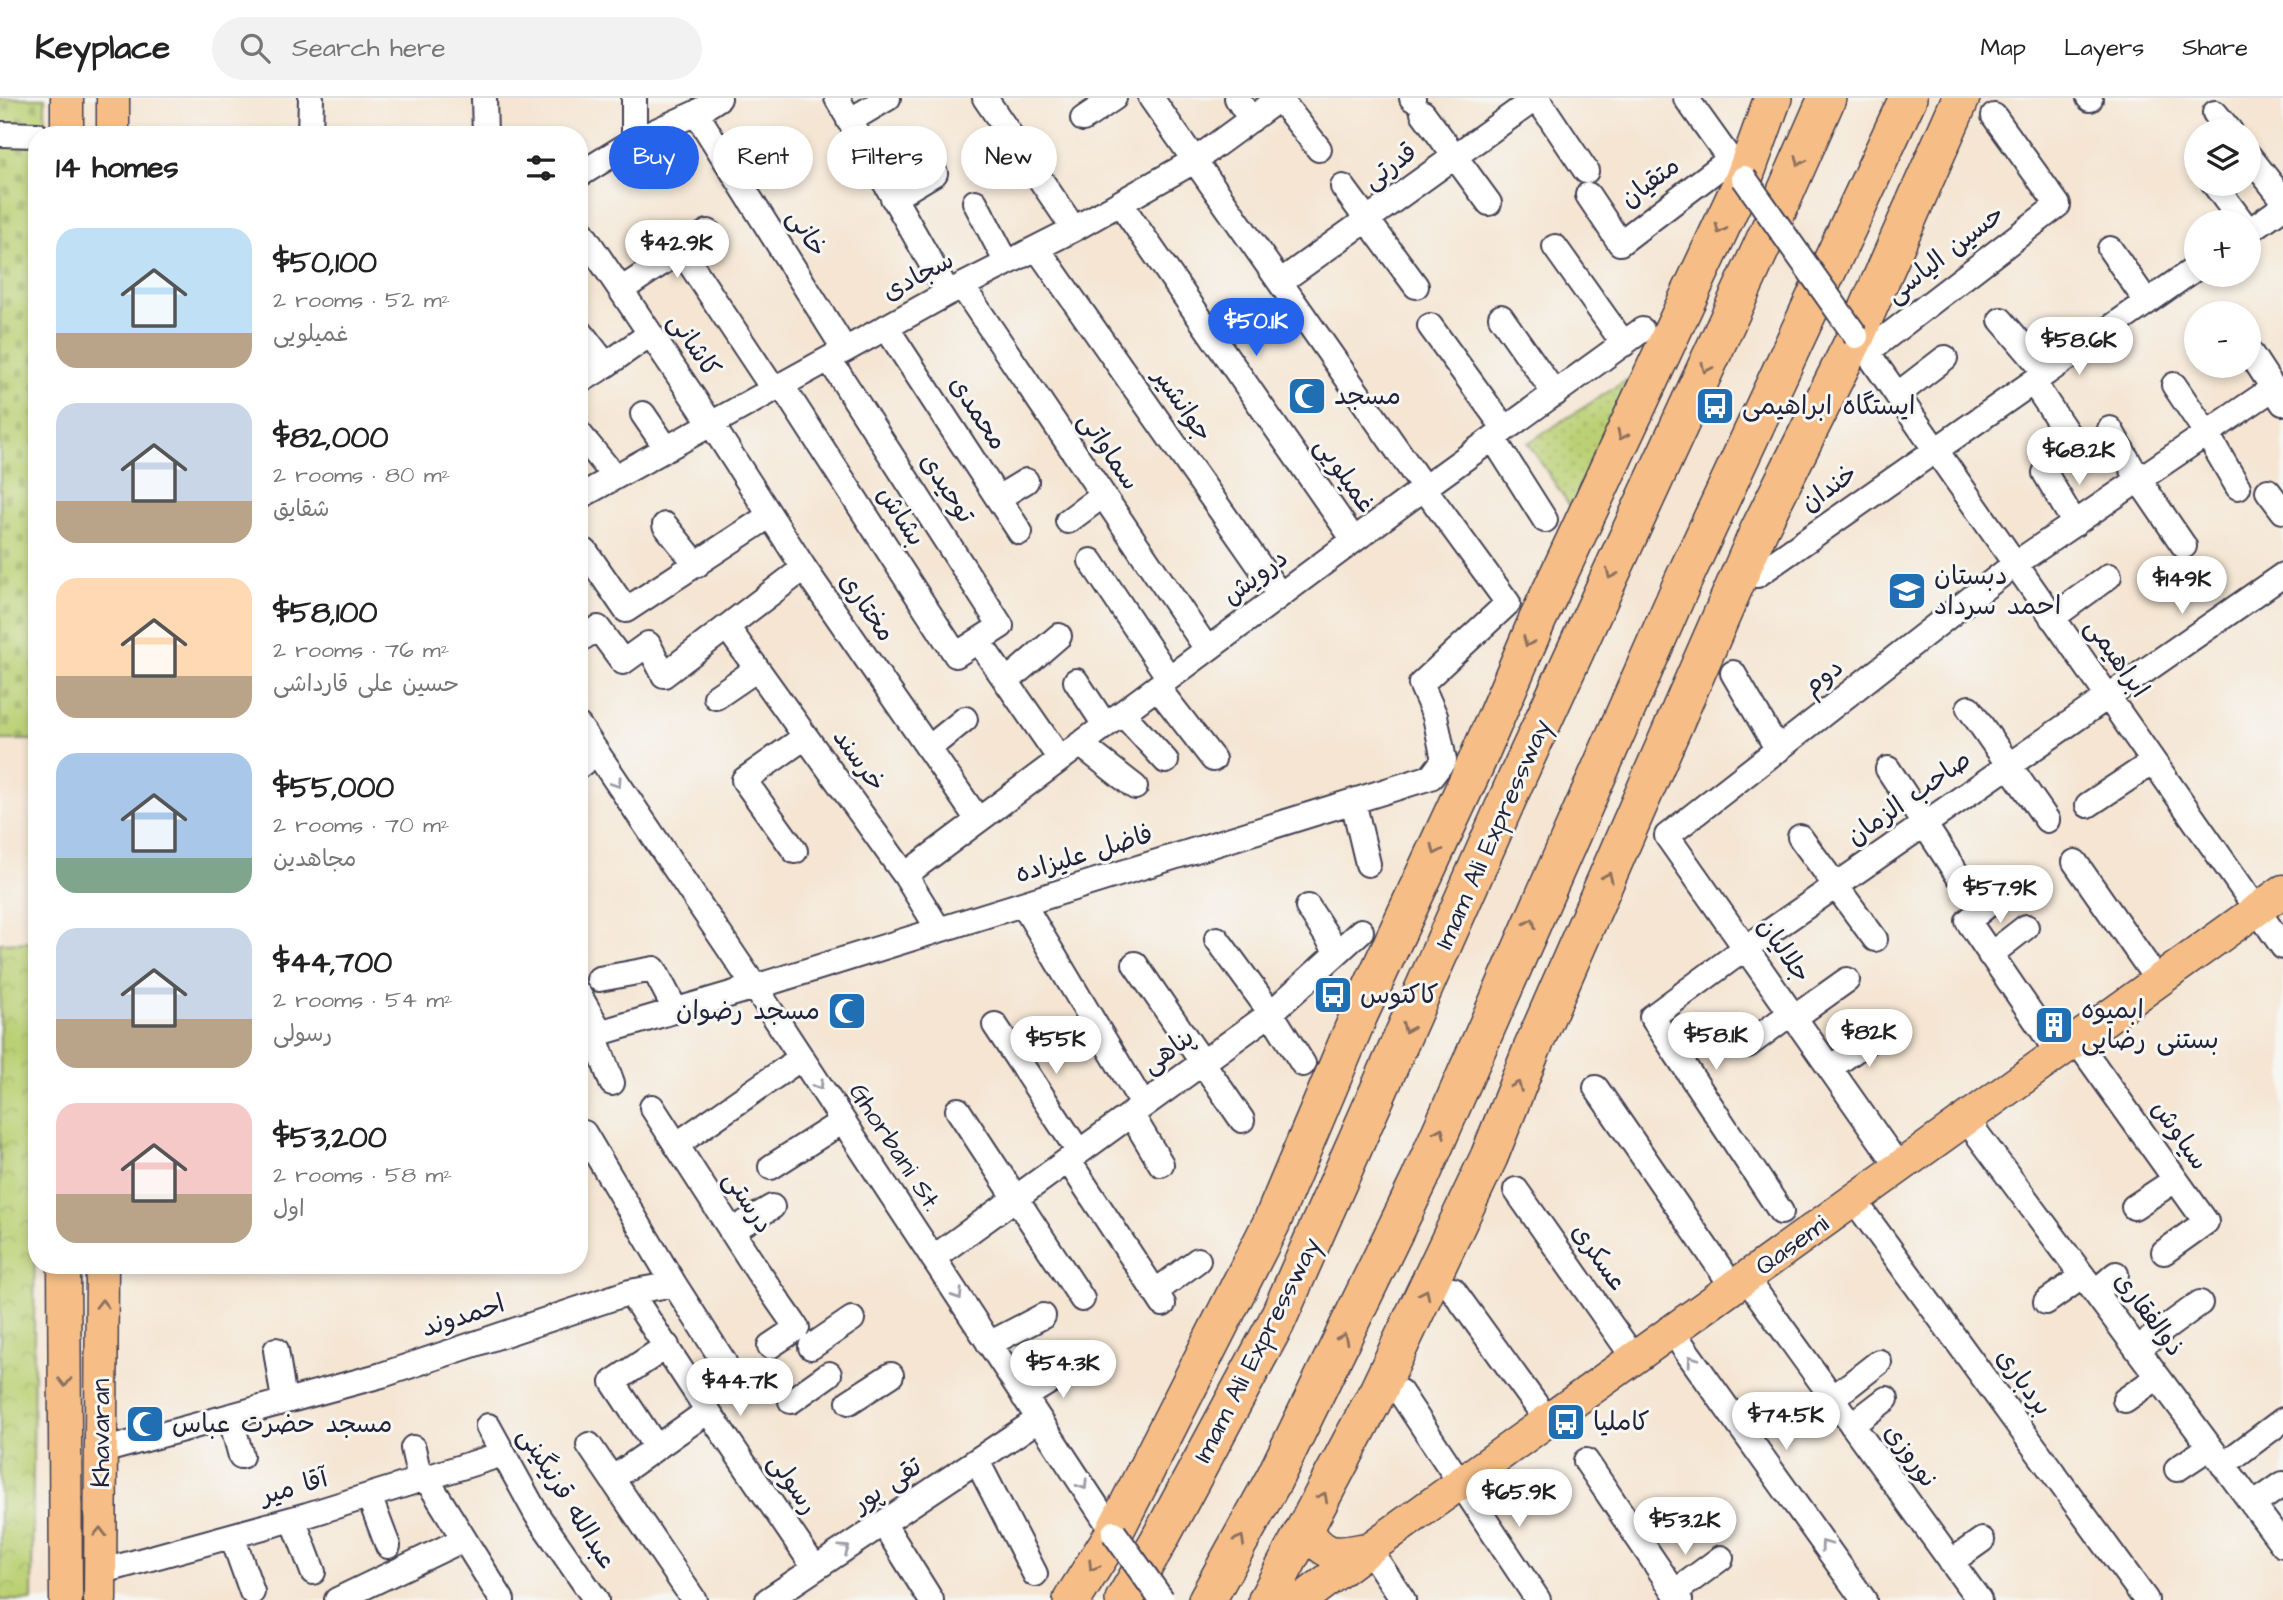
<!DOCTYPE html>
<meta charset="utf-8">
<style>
:root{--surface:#fff;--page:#f2f2f2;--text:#222;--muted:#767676;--line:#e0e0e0;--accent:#2563eb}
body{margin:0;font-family:"Architects Daughter","Playpen Sans Arabic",sans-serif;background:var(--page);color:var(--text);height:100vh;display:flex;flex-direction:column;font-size:26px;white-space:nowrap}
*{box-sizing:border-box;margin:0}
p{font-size:23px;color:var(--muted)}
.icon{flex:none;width:38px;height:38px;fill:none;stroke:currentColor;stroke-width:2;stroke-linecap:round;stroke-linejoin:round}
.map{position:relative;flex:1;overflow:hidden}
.details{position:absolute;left:28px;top:28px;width:560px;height:1148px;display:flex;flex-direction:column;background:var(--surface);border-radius:28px;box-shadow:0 4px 10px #0003}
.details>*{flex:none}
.hud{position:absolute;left:609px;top:28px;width:665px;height:63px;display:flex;gap:14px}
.buttons{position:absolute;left:2184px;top:21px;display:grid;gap:14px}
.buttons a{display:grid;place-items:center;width:77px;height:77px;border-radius:50%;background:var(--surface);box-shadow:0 4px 10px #0003;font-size:35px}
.price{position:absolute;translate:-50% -60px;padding:0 16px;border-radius:24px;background:#fff;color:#222;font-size:23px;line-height:46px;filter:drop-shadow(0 2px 4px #0008)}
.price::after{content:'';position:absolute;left:50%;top:42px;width:21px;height:16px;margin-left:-10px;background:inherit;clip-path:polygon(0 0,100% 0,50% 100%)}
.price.active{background:var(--accent);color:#fff}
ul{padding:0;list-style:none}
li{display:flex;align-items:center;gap:21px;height:175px;padding:0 28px}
li span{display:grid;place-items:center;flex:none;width:196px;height:140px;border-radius:21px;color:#555}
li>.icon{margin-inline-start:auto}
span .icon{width:84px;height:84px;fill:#fffc;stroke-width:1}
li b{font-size:30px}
h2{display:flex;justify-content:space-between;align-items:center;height:84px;padding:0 28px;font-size:30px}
.tag{padding:0 24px;border-radius:32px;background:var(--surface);box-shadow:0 4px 10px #0003;font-size:24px;line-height:63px}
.tag.active{background:var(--accent);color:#fff}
header{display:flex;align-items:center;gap:42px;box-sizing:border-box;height:98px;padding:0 35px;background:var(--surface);border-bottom:2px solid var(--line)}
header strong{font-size:33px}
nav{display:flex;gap:38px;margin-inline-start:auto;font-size:24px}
.search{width:490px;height:63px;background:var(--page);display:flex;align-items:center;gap:18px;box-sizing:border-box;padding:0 24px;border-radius:38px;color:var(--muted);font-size:26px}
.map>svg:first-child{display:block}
</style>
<header>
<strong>Keyplace</strong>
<div class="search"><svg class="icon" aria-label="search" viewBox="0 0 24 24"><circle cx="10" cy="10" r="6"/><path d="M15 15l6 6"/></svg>Search here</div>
<nav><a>Map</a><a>Layers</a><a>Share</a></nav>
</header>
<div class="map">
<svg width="2283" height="1502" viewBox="0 0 2283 1502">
<defs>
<pattern id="grass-dots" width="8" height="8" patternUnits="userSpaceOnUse" patternTransform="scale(1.75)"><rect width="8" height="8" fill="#bbd074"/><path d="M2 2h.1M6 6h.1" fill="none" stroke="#a0b265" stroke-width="1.8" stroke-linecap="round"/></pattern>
<pattern id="cemetery-stones" width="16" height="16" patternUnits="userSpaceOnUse" patternTransform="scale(1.75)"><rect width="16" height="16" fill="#bbd074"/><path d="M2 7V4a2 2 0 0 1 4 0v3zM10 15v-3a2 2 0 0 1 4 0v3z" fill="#a0b265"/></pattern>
<pattern id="park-crowns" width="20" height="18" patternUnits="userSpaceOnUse" patternTransform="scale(1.75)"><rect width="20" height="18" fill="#bbd074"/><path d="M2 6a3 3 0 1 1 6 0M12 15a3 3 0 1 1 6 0" fill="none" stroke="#a0b265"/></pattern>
</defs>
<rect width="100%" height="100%" fill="#f6f6f2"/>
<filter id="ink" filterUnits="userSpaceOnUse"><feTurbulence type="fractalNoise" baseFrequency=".0143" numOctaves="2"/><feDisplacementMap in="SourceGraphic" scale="14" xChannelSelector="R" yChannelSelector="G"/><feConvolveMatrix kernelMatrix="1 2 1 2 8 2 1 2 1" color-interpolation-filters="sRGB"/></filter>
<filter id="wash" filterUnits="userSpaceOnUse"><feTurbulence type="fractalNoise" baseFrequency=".00686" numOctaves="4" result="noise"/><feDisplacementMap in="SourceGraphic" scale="28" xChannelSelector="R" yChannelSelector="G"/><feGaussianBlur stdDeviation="1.57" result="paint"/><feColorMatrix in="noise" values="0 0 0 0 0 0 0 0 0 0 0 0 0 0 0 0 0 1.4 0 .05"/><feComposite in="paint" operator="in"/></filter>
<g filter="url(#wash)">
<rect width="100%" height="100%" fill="#f5e5d2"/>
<path fill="url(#grass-dots)" stroke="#6e7958" stroke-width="2" d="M1655,264l-75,159 -52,-78z"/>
<path fill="url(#cemetery-stones)" stroke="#6e7958" stroke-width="2" d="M0,0h45v37h-8v605h-37z"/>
<path fill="url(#park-crowns)" stroke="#6e7958" stroke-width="2" d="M37,844l-5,658h-32v-657z"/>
</g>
<g filter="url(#ink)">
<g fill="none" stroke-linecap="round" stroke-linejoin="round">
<g stroke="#423f52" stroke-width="28">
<path id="minor" d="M484,0l1,37
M634,0v43
M837,0l111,195
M985,0l89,131
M1237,0l14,22
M1279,0l40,51
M1412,0l1,1
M1537,0l49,73
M1686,0l53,74
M2089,0l1,1
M696,15l149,237
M1423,15l66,90
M2215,15l15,18
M1083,21l31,-21
M849,23l39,-23
M0,36l37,1
M310,37l1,-37
M2249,58l34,43
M579,77l55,-34 62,-28 23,-15
M2214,86l28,38
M1343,89l73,99
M1588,97l32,48 109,-83
M893,100l42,-25
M975,104l32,61
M1120,105l234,337
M579,130l133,197 92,143 174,252
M2249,133l34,-24
M1555,149l69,97
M1037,150l243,347
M2110,151l37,53
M681,152l93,140
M1280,184l256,-184
M962,188l245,363
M621,192l87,-58
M1501,219l54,77
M2001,222l45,53
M1430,228l75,103
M886,229l134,205
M579,232l27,35 44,-31
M1856,238l427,611
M2249,253l34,52
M1867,254l191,-147 -64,-89
M579,284l27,-17
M2033,284l42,63
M2174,287l33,49 31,53
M782,288l174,269 45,-29 -172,-267
M1897,297l48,-37
M643,316l24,35
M2110,331l29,51 45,66
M579,335l36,44
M1493,340l52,82
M2045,375l30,51
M2268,393l15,20
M579,399l369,-204 126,-64 120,-68 86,-63
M998,400l28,-17
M1068,423l35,-26
M665,427l32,40
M586,454l40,58 143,-94
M1091,463l78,117
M1757,477l439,-307
M2052,520l57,-42
M727,529l178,248 34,55
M579,542l19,-12 25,34 25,-18 16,31 140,-107
M979,544l81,117
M1733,575l45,77
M1007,583l52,-45
M1076,583l29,44
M1157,589l56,72
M716,599l41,-28
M1969,610l78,112
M1122,615l44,48
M579,628l176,261 359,546
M1080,646l55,43
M929,650l36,-29
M579,668l18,-14
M1888,671l69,105
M1353,703l15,63
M2088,707l65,-43
M1800,739l75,102
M795,753l-51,-71 61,-43
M2075,764l83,119
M905,777l519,-387 218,-158
M2004,794l-36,29 90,132
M1023,806l113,189
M1308,809l29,45
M1217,841l54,74 32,51
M1990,857l36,-28
M1135,866l107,156
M599,881l55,-10 22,42
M579,897l22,38
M1795,919l52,-37
M995,927l84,127
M594,937l18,48
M579,941l176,-52 676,-210 13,-17 -9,-44 -14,-32 87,-81 -84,-115 -273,-390
M2076,942l130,182 -42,30
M1748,947l43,-32
M1830,970l51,-36
M1596,990l137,199
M652,1009l106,165 39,56 -27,18
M958,1012l124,189
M1131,1016l30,50
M1966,1021l317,426
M676,1047l125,-87
M1068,1062l95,144
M771,1069l72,-46
M1899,1069l-232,-331 348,-272 257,-175
M1516,1092l118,168
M1854,1102l292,400
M2134,1109l41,-27
M1781,1114l-129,-195 84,-62 547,-380
M731,1133l41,-24
M933,1160l338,-245 90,-82
M1746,1180l233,322
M674,1186l50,78
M1453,1192l94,130
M630,1194l78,119 107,157
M1155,1194l43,-32
M2095,1194l21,-18
M2046,1204l37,-26
M1672,1233l192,269
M989,1246l54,-28
M811,1249l41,-28
M2137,1251l63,-46
M276,1252l8,51
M1400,1294l138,208
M1024,1299l55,-33
M1833,1300l46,-36
M2125,1302l33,-23
M791,1303l38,-27
M849,1304l42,-27
M230,1318l11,40
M1852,1327l34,-26
M488,1328l49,89 59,85
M589,1347l105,155
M656,1349l-43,-65 54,-36
M413,1350l7,32
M102,1353l280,-76 248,-83 44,-8 -90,-151
M977,1363l58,113
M1586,1363l94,139
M2223,1367l60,-45
M2177,1371l33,-22
M426,1380l76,122
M612,1381l96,-68
M369,1398l19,50
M2253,1407l30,-21
M293,1421l20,53
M883,1425l48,77
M232,1438l20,56
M1369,1451l34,51
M1951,1464l31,-22
M100,1474l207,-57 196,-61
M1675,1494l46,-34
M337,1502l127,-61
M768,1502l271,-181"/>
</g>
<g stroke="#423f52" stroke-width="35">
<path id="major" d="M113,0v37
M67,37v-37
M64,1167l2,335
M1306,1431c20,30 29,25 61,20
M100,1502l2,-335
M1301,1502l68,-51 914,-658"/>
</g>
<g stroke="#423f52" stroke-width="40">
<path id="highway" d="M1072,1502l42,-67 157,-309 88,-209 118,-254 60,-140 207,-443 29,-80
M1124,1502l33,-56 119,-221 239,-541 247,-536 65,-148
M1207,1502l67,-121 145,-298 264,-600 225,-483
M1267,1502l111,-209 111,-234 43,-108 227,-519 97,-194 105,-238"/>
</g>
<use href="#minor" stroke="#fff" stroke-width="24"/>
<use href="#major" stroke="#f6be86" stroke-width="32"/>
<use href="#highway" stroke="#f6be86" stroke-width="37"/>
<g stroke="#423f52" stroke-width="28" stroke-linecap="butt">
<path id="minor-bridge" d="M1744,80l112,158
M1114,1435l48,67"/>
</g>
<use href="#minor-bridge" stroke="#fff" stroke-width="24"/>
</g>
<defs><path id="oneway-chevron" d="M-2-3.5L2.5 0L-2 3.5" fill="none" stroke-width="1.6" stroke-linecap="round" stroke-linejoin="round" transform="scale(1.75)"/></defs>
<g stroke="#8c7060">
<use href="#oneway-chevron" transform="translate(1800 63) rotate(114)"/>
<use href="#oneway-chevron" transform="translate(1720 131) rotate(115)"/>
<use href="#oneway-chevron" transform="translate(1706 270) rotate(115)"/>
<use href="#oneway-chevron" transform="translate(1622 337) rotate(115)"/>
<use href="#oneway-chevron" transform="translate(1611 476) rotate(115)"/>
<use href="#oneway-chevron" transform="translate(1528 544) rotate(113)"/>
<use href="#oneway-chevron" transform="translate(1436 752) rotate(115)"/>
<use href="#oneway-chevron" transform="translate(1608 779) rotate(-66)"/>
<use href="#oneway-chevron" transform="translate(1531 825) rotate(-67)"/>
<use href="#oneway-chevron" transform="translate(1407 930) rotate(114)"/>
<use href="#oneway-chevron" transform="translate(1517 988) rotate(-68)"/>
<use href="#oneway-chevron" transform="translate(1440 1034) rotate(-67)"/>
<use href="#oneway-chevron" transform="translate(1425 1196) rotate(-64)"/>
<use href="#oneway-chevron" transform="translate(102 1206) rotate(-90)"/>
<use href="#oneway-chevron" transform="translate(1343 1240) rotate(-64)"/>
<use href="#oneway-chevron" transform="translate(65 1284) rotate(90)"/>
<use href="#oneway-chevron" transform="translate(1323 1399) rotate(-62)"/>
<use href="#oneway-chevron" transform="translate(100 1434) rotate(-89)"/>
<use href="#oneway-chevron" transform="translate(1240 1442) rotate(-61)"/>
<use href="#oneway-chevron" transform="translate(1093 1468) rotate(122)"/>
</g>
<g stroke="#9c9ca7">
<use href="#oneway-chevron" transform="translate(617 685) rotate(56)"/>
<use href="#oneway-chevron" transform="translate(819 987) rotate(57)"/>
<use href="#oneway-chevron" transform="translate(958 1197) rotate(57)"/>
<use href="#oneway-chevron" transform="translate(1692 1262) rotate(-126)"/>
<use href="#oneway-chevron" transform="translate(1083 1387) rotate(57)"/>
<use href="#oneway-chevron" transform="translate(1825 1447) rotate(-126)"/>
<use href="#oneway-chevron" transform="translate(845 1451) rotate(-34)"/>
</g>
</g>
<defs>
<g id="mosque-square" transform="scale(2.0125)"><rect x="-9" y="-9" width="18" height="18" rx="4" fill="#1f6fb2" stroke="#f6f6f2"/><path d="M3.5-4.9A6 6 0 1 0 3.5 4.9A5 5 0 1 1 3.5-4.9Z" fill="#fff"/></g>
<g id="bus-square" transform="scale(2.0125)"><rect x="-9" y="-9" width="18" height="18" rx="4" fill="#1f6fb2" stroke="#f6f6f2"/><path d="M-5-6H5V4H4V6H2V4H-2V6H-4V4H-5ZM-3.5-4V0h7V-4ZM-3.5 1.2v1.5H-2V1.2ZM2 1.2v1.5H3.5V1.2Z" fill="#fff"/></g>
<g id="school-square" transform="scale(2.0125)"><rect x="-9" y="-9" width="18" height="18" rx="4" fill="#1f6fb2" stroke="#f6f6f2"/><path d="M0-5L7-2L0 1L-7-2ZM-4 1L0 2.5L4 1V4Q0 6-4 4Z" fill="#fff"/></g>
<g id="building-square" transform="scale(2.0125)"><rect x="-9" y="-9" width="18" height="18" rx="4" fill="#1f6fb2" stroke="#f6f6f2"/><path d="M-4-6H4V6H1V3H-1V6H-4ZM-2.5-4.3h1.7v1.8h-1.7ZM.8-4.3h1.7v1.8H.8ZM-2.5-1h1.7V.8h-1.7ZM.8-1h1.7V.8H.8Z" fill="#fff"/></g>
</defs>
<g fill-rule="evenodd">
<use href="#mosque-square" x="1307" y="298"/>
<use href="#bus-square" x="1715" y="308"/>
<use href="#school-square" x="1907" y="493"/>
<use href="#bus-square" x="1333" y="897"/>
<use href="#mosque-square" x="847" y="913"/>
<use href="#building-square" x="2054" y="927"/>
<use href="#bus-square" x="1566" y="1324"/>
<use href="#mosque-square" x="145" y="1326"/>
</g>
<g text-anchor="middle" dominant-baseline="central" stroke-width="6" stroke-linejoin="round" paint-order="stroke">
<g font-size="26" fill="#22223b" stroke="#f6f6f2">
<text transform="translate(1390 68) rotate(-36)">قدرتی</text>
<text transform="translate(1650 84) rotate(-37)">متقیان</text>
<text transform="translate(807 135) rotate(58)">خانی</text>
<text transform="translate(1945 156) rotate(-38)">حسین الیاسی</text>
<text transform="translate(918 178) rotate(-28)">سجادی</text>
<text transform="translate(694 247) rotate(56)">کاشانی</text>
<text transform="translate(1183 307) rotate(55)">جوانشیر</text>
<text transform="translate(978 315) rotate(57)">محمدی</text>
<text transform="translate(1109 353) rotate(56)">سماواتی</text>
<text transform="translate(1345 377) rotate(55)">غمیلویی</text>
<text transform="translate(947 390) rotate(57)">توحیدی</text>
<text transform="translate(1829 390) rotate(-35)">خندان</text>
<text transform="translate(901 418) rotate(57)">بشاش</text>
<text transform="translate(1255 479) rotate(-37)">درویش</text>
<text transform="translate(867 509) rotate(55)">مختاری</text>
<text transform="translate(2117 560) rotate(55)">ابراهیمی</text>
<text transform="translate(1823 579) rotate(-38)">دوم</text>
<text transform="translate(859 662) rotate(54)">خرسند</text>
<text transform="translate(1909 700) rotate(-35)">صاحب الزمان</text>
<text transform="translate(1493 736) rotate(-66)">Imam Ali Expressway</text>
<text transform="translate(1084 756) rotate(-17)">فاضل علیزاده</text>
<text transform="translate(1784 852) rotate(55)">جلالیان</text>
<text transform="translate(1168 953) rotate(-36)">پناهی</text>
<text transform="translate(2180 1037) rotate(55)">سیاوش</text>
<text transform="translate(895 1049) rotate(57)">Ghorbani St.</text>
<text transform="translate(748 1104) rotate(57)">درستی</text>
<text transform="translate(1792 1147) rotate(-36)">Qasemi</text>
<text transform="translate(1599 1159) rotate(55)">عسکری</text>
<text transform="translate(2149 1216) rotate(53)">ذوالفقاری</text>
<text transform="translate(463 1218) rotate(-18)">احمدوند</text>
<text transform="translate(1257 1252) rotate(-63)">Imam Ali Expressway</text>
<text transform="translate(2024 1284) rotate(54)">بردباری</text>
<text transform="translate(101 1335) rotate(-90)">Khavaran</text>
<text transform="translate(1911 1358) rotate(54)">نوروزی</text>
<text transform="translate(793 1386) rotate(56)">رسولی</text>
<text transform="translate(887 1387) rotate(-34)">تقی پور</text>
<text transform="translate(294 1389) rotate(-16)">آقا میر</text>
<text transform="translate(567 1400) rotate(58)">عبدالله قرنیگینی</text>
</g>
<g font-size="26" fill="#22223b" stroke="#f6f6f2" text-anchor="start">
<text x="1334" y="298">مسجد</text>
<text x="1742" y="308">ایستگاه ابراهیمی</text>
<text x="1934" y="478">دبستان<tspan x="1934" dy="30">احمد سرداد</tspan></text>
<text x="1360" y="897">کاکتوس</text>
<text x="2081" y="912">ابمیوه<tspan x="2081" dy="30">بستنی رضایی</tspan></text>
<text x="820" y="913" text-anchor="end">مسجد رضوان</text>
<text x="1593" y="1324">کاملیا</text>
<text x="172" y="1326">مسجد حضرت عباس</text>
</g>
</g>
</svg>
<div class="buttons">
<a><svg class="icon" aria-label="layers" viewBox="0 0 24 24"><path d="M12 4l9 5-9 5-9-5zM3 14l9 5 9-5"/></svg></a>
<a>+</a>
<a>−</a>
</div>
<b class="price" style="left:677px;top:182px">$42.9K</b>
<b class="price active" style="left:1256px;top:260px">$50.1K</b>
<b class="price" style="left:2079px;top:279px">$58.6K</b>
<b class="price" style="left:2079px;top:389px">$68.2K</b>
<b class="price" style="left:2182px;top:518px">$149K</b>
<b class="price" style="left:2000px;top:827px">$57.9K</b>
<b class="price" style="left:1869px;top:971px">$82K</b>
<b class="price" style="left:1716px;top:974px">$58.1K</b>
<b class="price" style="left:1056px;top:978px">$55K</b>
<b class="price" style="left:1063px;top:1302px">$54.3K</b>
<b class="price" style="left:740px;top:1320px">$44.7K</b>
<b class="price" style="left:1786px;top:1354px">$74.5K</b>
<b class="price" style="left:1519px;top:1431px">$65.9K</b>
<b class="price" style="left:1685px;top:1459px">$53.2K</b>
<div class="hud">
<a class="tag active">Buy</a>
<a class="tag">Rent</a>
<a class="tag">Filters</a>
<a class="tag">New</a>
</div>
<section class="details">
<h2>14 homes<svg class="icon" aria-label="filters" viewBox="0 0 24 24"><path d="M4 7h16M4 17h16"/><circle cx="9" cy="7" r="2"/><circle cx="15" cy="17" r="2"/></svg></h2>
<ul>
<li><span style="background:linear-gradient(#bfe0f5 75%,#b9a48a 0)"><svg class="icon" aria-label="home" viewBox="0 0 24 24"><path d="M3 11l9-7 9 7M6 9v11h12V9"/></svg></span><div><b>$50,100</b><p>2 rooms · 52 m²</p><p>غمیلویی</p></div></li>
<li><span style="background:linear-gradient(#c9d6e8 70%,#b9a48a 0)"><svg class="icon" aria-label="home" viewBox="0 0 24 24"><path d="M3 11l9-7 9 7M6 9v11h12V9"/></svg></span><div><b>$82,000</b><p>2 rooms · 80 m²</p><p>شقایق</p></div></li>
<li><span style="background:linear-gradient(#ffd9b3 70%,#b9a48a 0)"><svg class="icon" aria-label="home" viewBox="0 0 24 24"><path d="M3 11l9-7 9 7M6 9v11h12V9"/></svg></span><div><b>$58,100</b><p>2 rooms · 76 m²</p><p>حسین علی قارداشی</p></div></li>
<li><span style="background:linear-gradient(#a9c7e8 75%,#7fa58c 0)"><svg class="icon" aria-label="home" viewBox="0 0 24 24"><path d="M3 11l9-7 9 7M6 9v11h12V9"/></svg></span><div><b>$55,000</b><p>2 rooms · 70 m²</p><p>مجاهدین</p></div></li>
<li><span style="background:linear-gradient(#c9d6e8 65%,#b9a48a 0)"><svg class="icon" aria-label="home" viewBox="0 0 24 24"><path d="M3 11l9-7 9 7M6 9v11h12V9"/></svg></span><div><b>$44,700</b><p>2 rooms · 54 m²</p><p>رسولی</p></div></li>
<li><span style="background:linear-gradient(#f6c9c9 65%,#b9a48a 0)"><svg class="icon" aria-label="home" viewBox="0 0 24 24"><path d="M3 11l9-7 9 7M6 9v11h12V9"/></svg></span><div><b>$53,200</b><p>2 rooms · 58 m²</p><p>اول</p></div></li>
</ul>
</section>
</div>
